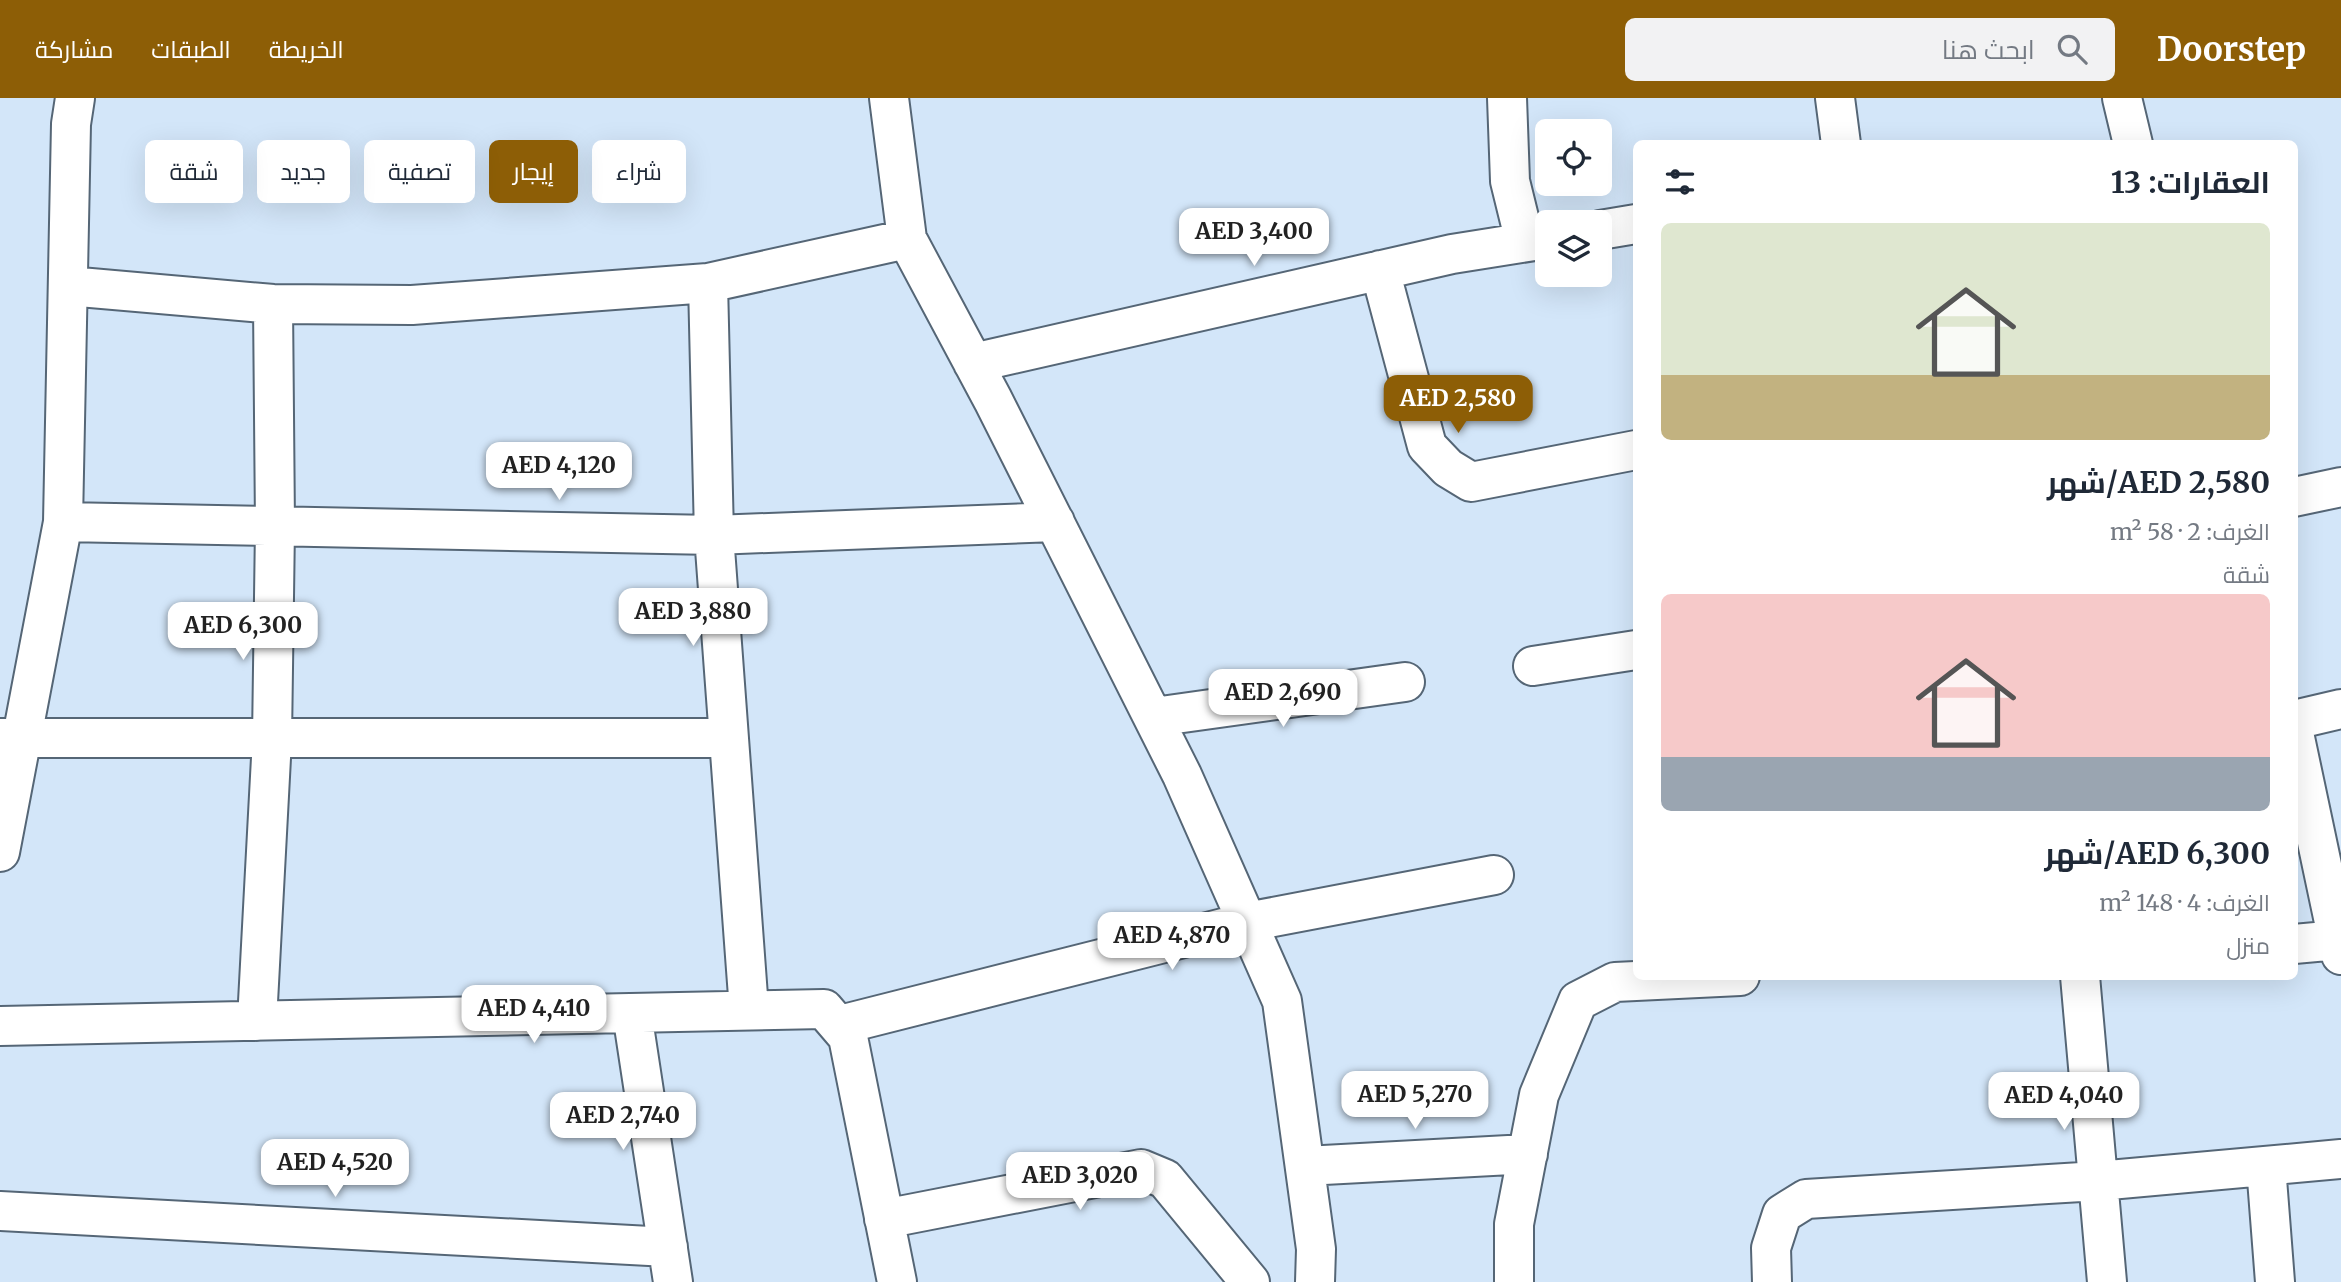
<!DOCTYPE html>
<html lang="ar">
<meta charset="utf-8">
<style>
:root{--surface:#fff;--page:#f2f2f3;--text:#1f2937;--muted:#747a83;--accent:#8d5e06}
body{margin:0;font-family:Merriweather,Cairo,serif;background:var(--page);color:var(--text);direction:rtl;height:100vh;display:flex;flex-direction:column;font-size:26px;white-space:nowrap}
*{box-sizing:border-box;margin:0}
p{font-size:23px;color:var(--muted)}
.icon{flex:none;width:38px;height:38px;fill:none;stroke:currentColor;stroke-width:2;stroke-linecap:round;stroke-linejoin:round}
.map{position:relative;flex:1;overflow:hidden;direction:ltr}
.sheet{position:absolute;left:1633px;top:42px;width:665px;height:840px;display:flex;flex-direction:column;background:var(--surface);border-radius:10px;box-shadow:0 7px 28px #0002;direction:rtl}
.sheet>*{flex:none}
.banner{position:absolute;left:21px;top:42px;width:665px;height:63px;direction:rtl;display:flex;gap:14px}
.fabs{position:absolute;left:1535px;top:21px;display:grid;gap:14px}
.fabs a{display:grid;place-items:center;width:77px;height:77px;border-radius:10px;background:var(--surface);box-shadow:0 7px 28px #0002;font-size:35px}
.price{position:absolute;translate:-50% -60px;padding:0 16px;border-radius:14px;background:#fff;color:#222;font-size:23px;line-height:46px;filter:drop-shadow(0 2px 4px #0008)}
.price::after{content:'';position:absolute;left:50%;top:42px;width:21px;height:16px;margin-left:-10px;background:inherit;clip-path:polygon(0 0,100% 0,50% 100%)}
.price.on{background:var(--accent);color:#fff}
ul{padding:0;list-style:none}
li{display:grid;align-content:center;gap:14px;height:371px;padding:0 28px}
li span{display:grid;place-items:center;height:217px;border-radius:10px;color:#555}
li>.icon{margin-inline-start:auto}
span .icon{width:126px;height:126px;fill:#fffc;stroke-width:1}
li b{font-size:30px}
h2{display:flex;justify-content:space-between;align-items:center;height:84px;padding:0 28px;font-size:30px}
.pill{padding:0 24px;border-radius:10px;background:var(--surface);box-shadow:0 7px 28px #0002;font-size:24px;line-height:63px}
.pill.on{background:var(--accent);color:#fff}
header{display:flex;align-items:center;gap:42px;box-sizing:border-box;height:98px;padding:0 35px;background:var(--accent);color:#fff}
header strong{font-size:33px}
nav{display:flex;gap:38px;margin-inline-start:auto;font-size:24px}
.search{width:490px;height:63px;background:var(--page);display:flex;align-items:center;gap:18px;box-sizing:border-box;padding:0 24px;border-radius:10px;color:var(--muted);font-size:26px}
.map>svg:first-child{display:block}
</style>
<header>
<strong>Doorstep</strong>
<div class="search"><svg class="icon" aria-label="search" viewBox="0 0 24 24"><circle cx="10" cy="10" r="6"/><path d="M15 15l6 6"/></svg>ابحث هنا</div>
<nav><a>الخريطة</a><a>الطبقات</a><a>مشاركة</a></nav>
</header>
<div class="map">
<svg width="2341" height="1184" viewBox="0 0 2341 1184">
<rect width="100%" height="100%" fill="#d3e6f9"/>
<g fill="none" stroke-linecap="round" stroke-linejoin="round">
<g stroke="#556676" stroke-width="42">
<path id="minor" d="M889,0l18,141 86,161 189,375 100,226 34,248 -1,33
M1507,0l3,83 15,61
M1835,0l6,46
M2122,0l11,46
M1600,132l36,-6
M1380,172l47,176 21,22 23,14 165,-32
M708,185l6,252 35,475
M68,188l205,18 139,1 296,-22 199,-44
M973,265l479,-109 95,-15
M2294,399l47,-10
M63,424l651,13 341,-13
M1533,568l103,-16
M1154,619l251,-35
M2294,622l47,-11
M2294,635l47,222
M0,640h729
M0,754l63,-330 8,-398 4,-26
M2294,846l44,-4
M2080,878l27,306
M632,915l41,269
M257,923l15,-282 3,-213 -2,-222
M840,927l407,-103 247,-47
M0,928l824,-17 24,28 49,245
M1305,1068l223,-12
M2266,1068l9,116
M0,1113l668,36
M884,1121l257,-50 24,10 85,103
M1514,1184v-58l25,-129 39,-94 37,-19 125,-6
M1772,1184l-1,-34 11,-34 24,-15 292,-18 243,-22"/>
</g>
<use href="#minor" stroke="#fff" stroke-width="38"/>
</g>
</svg>
<div class="fabs">
<a><svg class="icon" aria-label="locate" viewBox="0 0 24 24"><circle cx="12" cy="12" r="6"/><path d="M12 2v4M12 18v4M2 12h4M18 12h4"/></svg></a>
<a><svg class="icon" aria-label="layers" viewBox="0 0 24 24"><path d="M12 4l9 5-9 5-9-5zM3 14l9 5 9-5"/></svg></a>
</div>
<b class="price" style="left:1254px;top:170px">AED 3,400</b>
<b class="price on" style="left:1458px;top:337px">AED 2,580</b>
<b class="price" style="left:559px;top:404px">AED 4,120</b>
<b class="price" style="left:693px;top:550px">AED 3,880</b>
<b class="price" style="left:243px;top:564px">AED 6,300</b>
<b class="price" style="left:1283px;top:631px">AED 2,690</b>
<b class="price" style="left:1172px;top:874px">AED 4,870</b>
<b class="price" style="left:534px;top:947px">AED 4,410</b>
<b class="price" style="left:1415px;top:1033px">AED 5,270</b>
<b class="price" style="left:2064px;top:1034px">AED 4,040</b>
<b class="price" style="left:623px;top:1054px">AED 2,740</b>
<b class="price" style="left:335px;top:1101px">AED 4,520</b>
<b class="price" style="left:1080px;top:1114px">AED 3,020</b>
<div class="banner">
<a class="pill">شراء</a>
<a class="pill on">إيجار</a>
<a class="pill">تصفية</a>
<a class="pill">جديد</a>
<a class="pill">شقة</a>
</div>
<section class="sheet">
<h2>العقارات: 13<svg class="icon" aria-label="filters" viewBox="0 0 24 24"><path d="M4 7h16M4 17h16"/><circle cx="9" cy="7" r="2"/><circle cx="15" cy="17" r="2"/></svg></h2>
<ul>
<li><span style="background:linear-gradient(#dfe7d0 70%,#c2b280 0)"><svg class="icon" aria-label="home" viewBox="0 0 24 24"><path d="M3 11l9-7 9 7M6 9v11h12V9"/></svg></span><div><b>AED 2,580/شهر</b><p>الغرف: 2 · 58 m²</p><p>شقة</p></div></li>
<li><span style="background:linear-gradient(#f6c9c9 75%,#9aa5b1 0)"><svg class="icon" aria-label="home" viewBox="0 0 24 24"><path d="M3 11l9-7 9 7M6 9v11h12V9"/></svg></span><div><b>AED 6,300/شهر</b><p>الغرف: 4 · 148 m²</p><p>منزل</p></div></li>
</ul>
</section>
</div>
